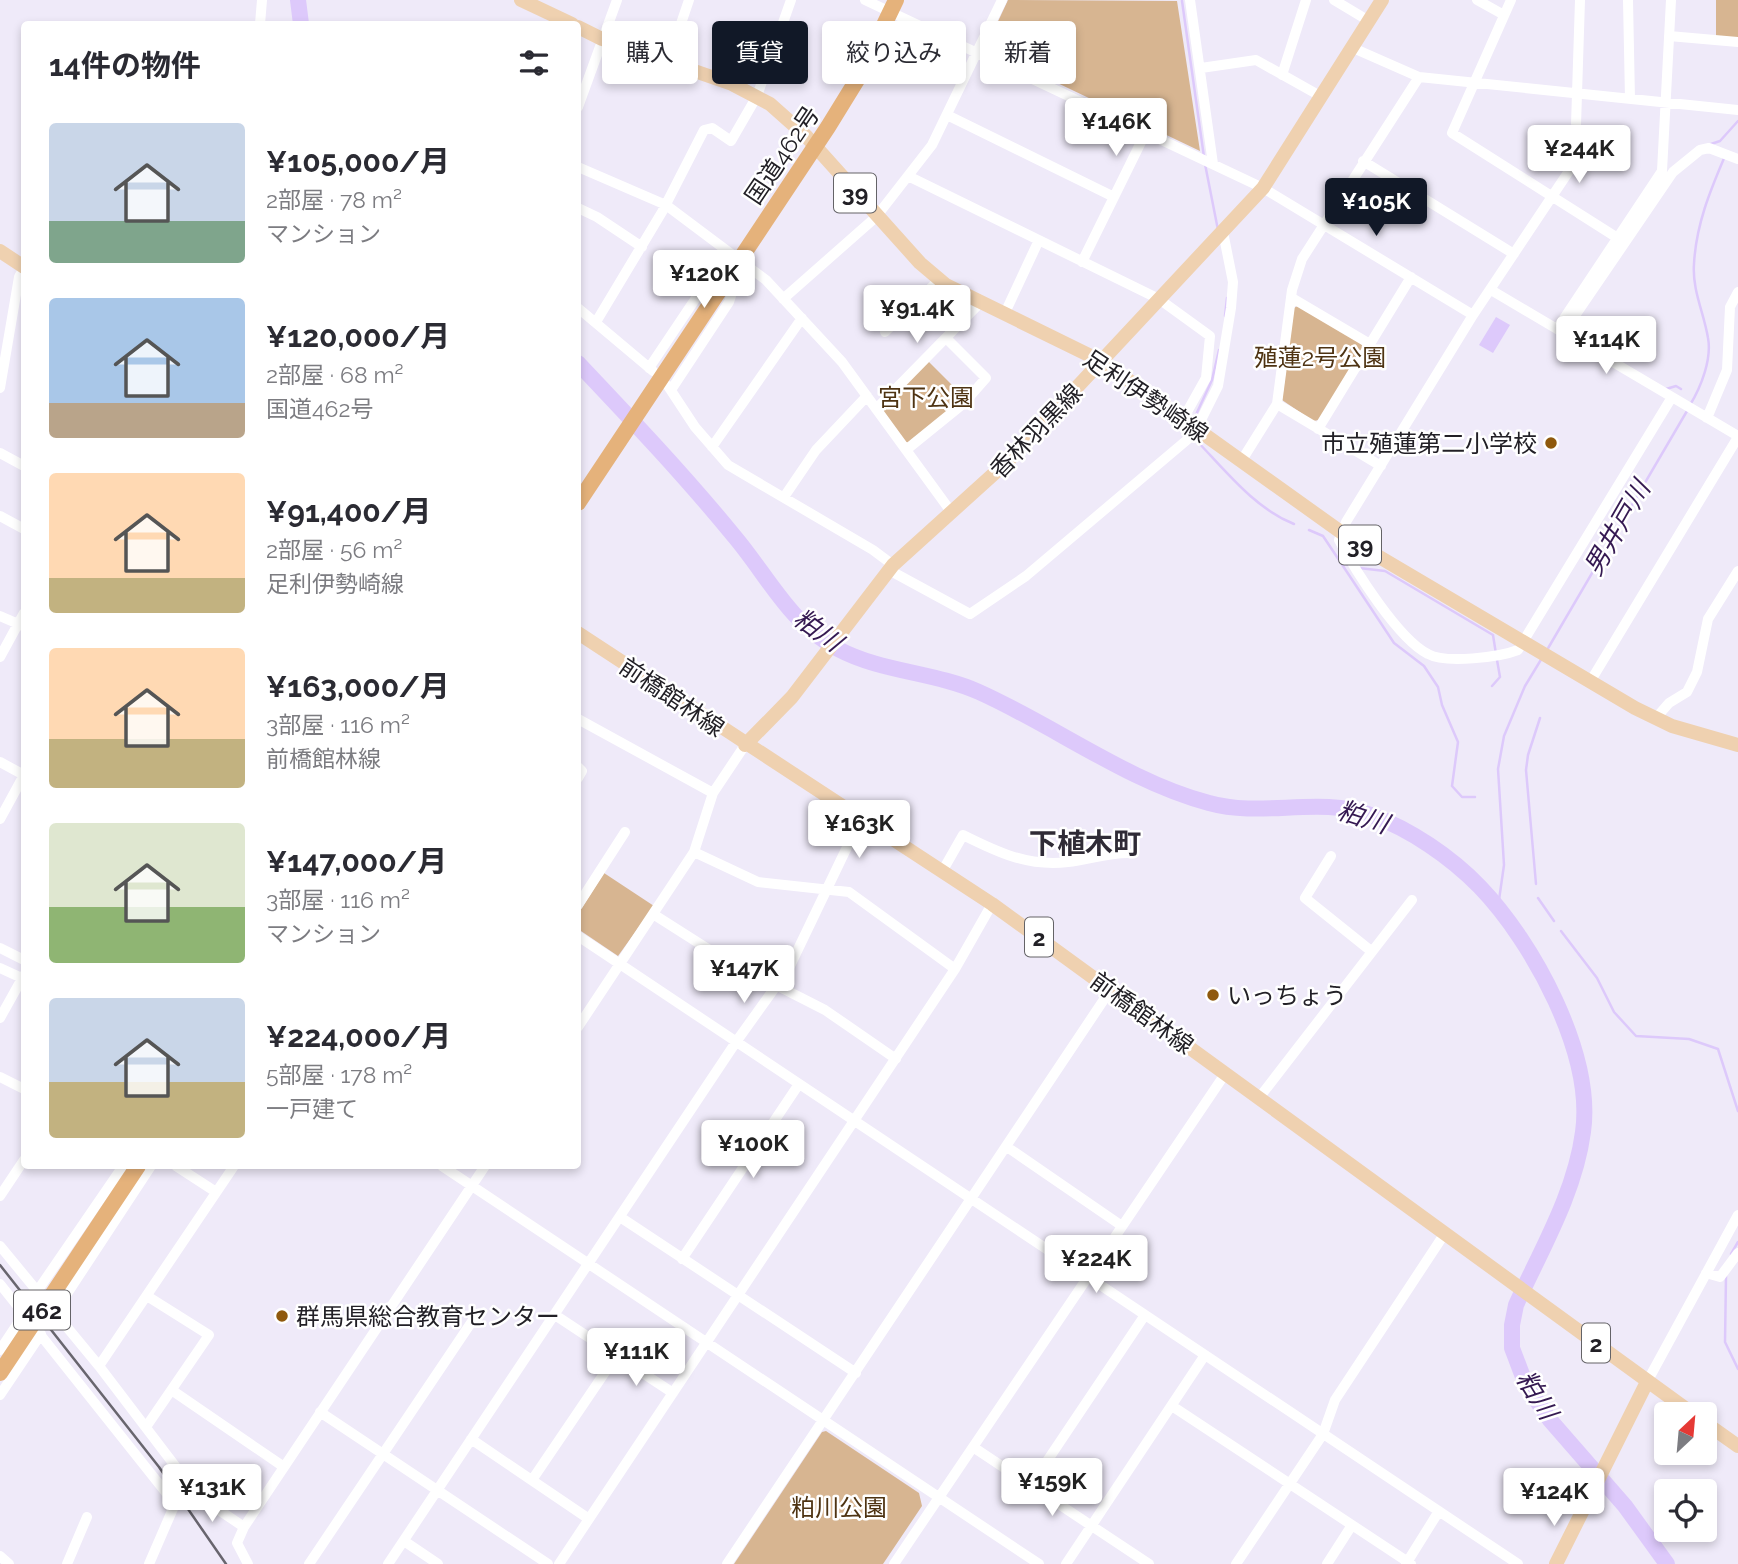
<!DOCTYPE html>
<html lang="ja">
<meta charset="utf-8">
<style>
:root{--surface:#fff;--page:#f7f7f7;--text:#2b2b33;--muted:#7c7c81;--accent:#111827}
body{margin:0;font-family:Raleway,"Noto Sans JP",sans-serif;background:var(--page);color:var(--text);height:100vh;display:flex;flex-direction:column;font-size:26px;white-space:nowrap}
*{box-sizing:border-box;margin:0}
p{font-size:23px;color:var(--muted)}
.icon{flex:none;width:38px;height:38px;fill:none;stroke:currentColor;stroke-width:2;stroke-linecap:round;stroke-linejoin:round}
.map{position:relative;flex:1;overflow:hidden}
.side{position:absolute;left:21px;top:21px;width:560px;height:1148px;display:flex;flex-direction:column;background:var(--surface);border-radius:7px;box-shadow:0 4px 10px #0003}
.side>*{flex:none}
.banner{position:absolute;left:602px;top:21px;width:665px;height:63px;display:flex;gap:14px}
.needle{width:46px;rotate:26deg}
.tools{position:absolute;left:1654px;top:1402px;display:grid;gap:14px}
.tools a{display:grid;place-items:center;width:63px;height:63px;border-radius:7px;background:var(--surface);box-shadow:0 4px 10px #0003;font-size:35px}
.price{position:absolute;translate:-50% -60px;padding:0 16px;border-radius:7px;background:#fff;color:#222;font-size:23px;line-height:46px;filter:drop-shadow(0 2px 4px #0008)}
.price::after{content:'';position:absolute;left:50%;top:42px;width:21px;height:16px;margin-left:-10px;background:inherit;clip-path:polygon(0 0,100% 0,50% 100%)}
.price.selected{background:var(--accent);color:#fff}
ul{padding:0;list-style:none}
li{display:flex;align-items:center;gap:21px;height:175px;padding:0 28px}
li span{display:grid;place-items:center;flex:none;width:196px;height:140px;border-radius:7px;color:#555}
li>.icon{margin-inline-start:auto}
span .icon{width:84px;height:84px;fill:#fffc;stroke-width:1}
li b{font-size:30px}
h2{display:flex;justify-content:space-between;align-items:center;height:84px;padding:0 28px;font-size:30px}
.tag{padding:0 24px;border-radius:7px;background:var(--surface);box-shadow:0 4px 10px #0003;font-size:24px;line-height:63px}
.tag.selected{background:var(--accent);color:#fff}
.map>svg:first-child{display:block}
</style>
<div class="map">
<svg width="1738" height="1564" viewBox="0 0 1738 1564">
<rect width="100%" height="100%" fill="#efeaf9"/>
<path fill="#d7b591" d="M1008,0l169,1 23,150 -212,-101 -2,-3z
M1716,0h22v38l-22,-2z
M1299,305l62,38 2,4 -44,73 -6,1 -31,-21 12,-92z
M928,361l37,37 -55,45 -5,-1 -21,-30v-6z
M604,873l50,33 -36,50 -40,-27v-15z
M826,1431l93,62 3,13 -39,58h-149l88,-132z"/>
<path fill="#ddc9fb" d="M1496,317l14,8 -17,28 -14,-8z"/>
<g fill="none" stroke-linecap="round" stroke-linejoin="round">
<path stroke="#ddc9fb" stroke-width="2.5" d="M1182,1l22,156
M1711,144l9,-3 18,-20
M1205,164l13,66
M1225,316l2,-18
M1666,389l10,-3 5,3
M1690,405c11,-18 22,-46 18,-67 -4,-25 -16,-48 -14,-74 2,-39 16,-73 31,-108
M1194,419l18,-39 7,-30
M1195,439c30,31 59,69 99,85
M1309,530l14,6 18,27 8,2
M1341,563l53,80 30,23 14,21 4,18 16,37 -6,44 10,11h13
M1359,568l26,3 108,64 3,19
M1547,650l140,-239
M1492,686l8,-9 -3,-17
M1536,884l-10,-114 2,-15 12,-37
M1538,898l16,23
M1498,907l6,-42 -6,-96 6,-33 21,-50 17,-28
M1561,931l36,47 17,34 22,24 53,3 29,10 20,62
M1731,1254l7,-12
M1726,1276l-1,66 13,27"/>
<path stroke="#ddc9fb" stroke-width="16" d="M298,0l3,24
M578,363c53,56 107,113 156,173 34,40 55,87 104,113 43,23 96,23 141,43 76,34 150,90 230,111 54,15 109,-7 162,12 39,14 80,42 109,72 53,55 114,167 103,245 -8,61 -42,118 -67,173l-4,20v23l14,37 24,35 75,86 42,58"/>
<path stroke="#fff" stroke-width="10" d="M865,0l398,188 210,127
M1190,0l23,164
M1334,0l35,21
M1477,0l27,15
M1511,0l-59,133 164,104
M1580,0l-4,125 -5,43 -98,147 -127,207 -7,18c16,30 59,99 89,114 18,10 72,3 90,-4l154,-253
M1628,0l2,99
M260,24l2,-24
M1669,36l69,6
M1353,48l66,29 319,33
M668,62l21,-62
M1201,68l55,-8 66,37
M1282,75l24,-75
M578,107l39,-107
M947,115l167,82
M1363,161l151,93
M578,167l88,38 100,75 76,82 110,151
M908,176l251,123 51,37 -4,42 -23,41
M578,208l19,9 45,30
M1082,262l64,-130
M1491,290l247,146
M1292,298l78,46
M783,299l93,-82 56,-72 70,-145
M578,308l75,63
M1004,315l35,-75
M596,322l66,-110 42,-82 8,-2 19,13 26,-45 34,-96
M1557,329l105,-158 9,-171
M1557,329l13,-6 103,-151 27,-22 9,-2 29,11
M885,332l54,-52
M649,368l55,-82 11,-7 13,-2 3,19 -2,6 -58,88
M668,386l27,41 33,38 145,85 20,15
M0,388l19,-111 5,-9
M1277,404l104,62
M876,409l103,-105
M1707,418l20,-48 3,-63 8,-15
M1318,429l93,-152
M712,447l90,-129
M906,450l58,-47 22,-25 -40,-40
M0,453l24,13
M1242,460l35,-56 15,-114 10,-31 117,-182
M784,497l32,-47 51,-54
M0,516l24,13
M889,570l81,44 56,-38 168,-142 24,-48 13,-78 2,-26 -10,-50
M0,616l23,10
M0,657l24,-44
M1590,682l148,-245
M1656,718l13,-15 18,-11 10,-20 11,-53 30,-48
M578,719l135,74
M0,762l24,13
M578,767l4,4 -4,7
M0,819l24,-44
M694,852l64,30 91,10 106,77
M1331,856l-26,42 66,53
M943,870l20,-35c34,17 65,32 105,27 20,-2 38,-9 60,-9
M578,905l47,-73
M653,914l66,42 106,54 71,49
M578,936l940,628
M0,948l24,12
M0,968l24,11
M0,1018l24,-43
M578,1027l116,-175 19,-59 32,-48
M0,1077l24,12
M1259,1098l153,-198
M1007,1147l115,79
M176,1166l40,26
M442,1166l597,398
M0,1196l24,-36
M620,1217l236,156
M0,1246l99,120 99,130 46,31
M682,1259l117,-175
M1706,1273l14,4 18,-24
M0,1284l175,220
M38,1290l85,-124
M55,1312l96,-146
M555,1315l118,78
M0,1350l24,-36
M99,1366l135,-200
M1647,1382l91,-167
M173,1391l111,76
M0,1395l41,-61
M1172,1406l239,158
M320,1412l228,152
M146,1427l63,-92 -62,-39
M471,1439l118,80
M973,1447l176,117
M532,1480l84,-124
M1031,1485l114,-170
M404,1541l34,23
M0,1556l9,8
M67,1564l20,-47
M149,1564l26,-60 23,-8
M248,1564l-11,-21 7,-16 241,-361
M309,1564l168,-250
M388,1564l348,-522 53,-74 72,-150
M559,1564l396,-595 37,-65
M727,1564l384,-575
M894,1564l331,-490
M1066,1564l139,-209
M1236,1564l87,-130 12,-34 110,-167
M1327,1564l25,-39
M1406,1564l33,-53"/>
<path stroke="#efd1b0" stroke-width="14" d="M521,0l51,24
M578,27l24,12 130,45 38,20 36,32 114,127 26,22 157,77 256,183 276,163 37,18 66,19
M0,251l24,16
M578,633l414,271 701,510
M745,745l47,-48 101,-132 115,-104 255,-273 119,-188
M1704,1422l34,24
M1556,1564l91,-182"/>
<path stroke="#e5b27b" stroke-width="16" d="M578,503l250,-376 32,-52 36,-75
M0,1373l138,-207"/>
<path stroke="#68656e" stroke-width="2.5" d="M0,1265l159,202 67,97"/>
</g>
<g fill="#8f590d" stroke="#fff" stroke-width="2.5">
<circle cx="1551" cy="443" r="7"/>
<circle cx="1213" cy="995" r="7"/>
<circle cx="282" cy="1316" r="7"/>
</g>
<g text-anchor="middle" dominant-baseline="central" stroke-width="5" stroke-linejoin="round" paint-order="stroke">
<g fill="#fff" stroke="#646367" stroke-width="2">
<rect x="834" y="173.5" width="42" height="39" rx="5"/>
<rect x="1339" y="525.5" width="42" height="39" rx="5"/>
<rect x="1025" y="917.5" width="28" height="39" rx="5"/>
<rect x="14" y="1290.5" width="56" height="39" rx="5"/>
<rect x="1582" y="1323.5" width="28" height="39" rx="5"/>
</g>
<g font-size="23" font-weight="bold" fill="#222026">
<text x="855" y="193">39</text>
<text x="1360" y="545">39</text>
<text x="1039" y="937">2</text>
<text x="42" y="1310">462</text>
<text x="1596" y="1343">2</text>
</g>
<g font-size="24" fill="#222026" stroke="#fff">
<text transform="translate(782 155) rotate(-56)">国道462号</text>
<text transform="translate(1146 396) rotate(34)">足利伊勢崎線</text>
<text transform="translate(1036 431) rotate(-46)">香林羽黒線</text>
<text transform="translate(672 697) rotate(34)">前橋館林線</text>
<text transform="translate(1142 1013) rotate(36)">前橋館林線</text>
</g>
<g font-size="24" fill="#4e3312" stroke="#fff">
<text x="1320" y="357">殖蓮2号公園</text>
<text x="926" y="397">宮下公園</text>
<text x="839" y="1507">粕川公園</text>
</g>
<g font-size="24" fill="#222026" stroke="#fff" text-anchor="start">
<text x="1537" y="443" text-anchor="end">市立殖蓮第二小学校</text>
<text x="1227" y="995">いっちょう</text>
<text x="296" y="1316">群馬県総合教育センター</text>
</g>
<g font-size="26" font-style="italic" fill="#351952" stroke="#fff">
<text transform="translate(1617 528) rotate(-60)">男井戸川</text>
<text transform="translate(818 630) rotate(36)">粕川</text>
<text transform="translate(1363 817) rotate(18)">粕川</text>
<text transform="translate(1537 1395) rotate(58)">粕川</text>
</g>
<g font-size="28" font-weight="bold" fill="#2f2b36" stroke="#fff">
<text x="1085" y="843">下植木町</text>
</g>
</g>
</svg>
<div class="tools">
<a><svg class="needle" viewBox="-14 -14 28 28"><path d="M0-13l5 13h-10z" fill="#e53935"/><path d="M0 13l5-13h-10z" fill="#7c7c81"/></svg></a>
<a><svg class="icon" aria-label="locate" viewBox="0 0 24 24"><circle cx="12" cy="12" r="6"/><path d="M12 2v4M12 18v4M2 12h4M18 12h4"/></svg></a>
</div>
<b class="price" style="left:1116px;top:158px">¥146K</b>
<b class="price" style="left:1579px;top:185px">¥244K</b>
<b class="price selected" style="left:1376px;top:238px">¥105K</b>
<b class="price" style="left:704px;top:310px">¥120K</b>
<b class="price" style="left:917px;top:345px">¥91.4K</b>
<b class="price" style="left:1606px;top:376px">¥114K</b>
<b class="price" style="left:859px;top:860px">¥163K</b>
<b class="price" style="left:744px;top:1005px">¥147K</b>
<b class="price" style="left:753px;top:1180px">¥100K</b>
<b class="price" style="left:1096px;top:1295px">¥224K</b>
<b class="price" style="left:636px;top:1388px">¥111K</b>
<b class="price" style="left:1052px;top:1518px">¥159K</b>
<b class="price" style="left:212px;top:1524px">¥131K</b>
<b class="price" style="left:1554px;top:1528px">¥124K</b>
<div class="banner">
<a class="tag">購入</a>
<a class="tag selected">賃貸</a>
<a class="tag">絞り込み</a>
<a class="tag">新着</a>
</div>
<section class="side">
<h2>14件の物件<svg class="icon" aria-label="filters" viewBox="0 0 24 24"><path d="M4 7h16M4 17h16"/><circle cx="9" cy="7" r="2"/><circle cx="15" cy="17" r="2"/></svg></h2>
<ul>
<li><span style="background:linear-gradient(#c9d6e8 70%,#7fa58c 0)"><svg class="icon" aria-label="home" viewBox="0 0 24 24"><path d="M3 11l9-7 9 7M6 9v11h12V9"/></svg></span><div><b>¥105,000/月</b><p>2部屋 · 78 m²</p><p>マンション</p></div></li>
<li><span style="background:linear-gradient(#a9c7e8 75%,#b9a48a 0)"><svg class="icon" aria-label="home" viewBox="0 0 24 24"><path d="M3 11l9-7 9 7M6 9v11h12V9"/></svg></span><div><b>¥120,000/月</b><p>2部屋 · 68 m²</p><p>国道462号</p></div></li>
<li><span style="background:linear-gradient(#ffd9b3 75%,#c2b280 0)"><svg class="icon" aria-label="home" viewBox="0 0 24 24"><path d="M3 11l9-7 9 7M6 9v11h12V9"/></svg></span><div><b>¥91,400/月</b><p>2部屋 · 56 m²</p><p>足利伊勢崎線</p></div></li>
<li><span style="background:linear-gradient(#ffd9b3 65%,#c2b280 0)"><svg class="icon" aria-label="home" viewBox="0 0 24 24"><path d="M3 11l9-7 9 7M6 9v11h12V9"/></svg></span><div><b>¥163,000/月</b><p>3部屋 · 116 m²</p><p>前橋館林線</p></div></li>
<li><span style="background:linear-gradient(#dfe7d0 60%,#8fb573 0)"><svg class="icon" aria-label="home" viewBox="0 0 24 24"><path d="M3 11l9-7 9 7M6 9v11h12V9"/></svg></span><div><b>¥147,000/月</b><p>3部屋 · 116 m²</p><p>マンション</p></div></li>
<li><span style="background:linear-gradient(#c9d6e8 60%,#c2b280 0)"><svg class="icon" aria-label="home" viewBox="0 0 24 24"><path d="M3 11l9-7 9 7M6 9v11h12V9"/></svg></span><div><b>¥224,000/月</b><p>5部屋 · 178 m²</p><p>一戸建て</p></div></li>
</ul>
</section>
</div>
